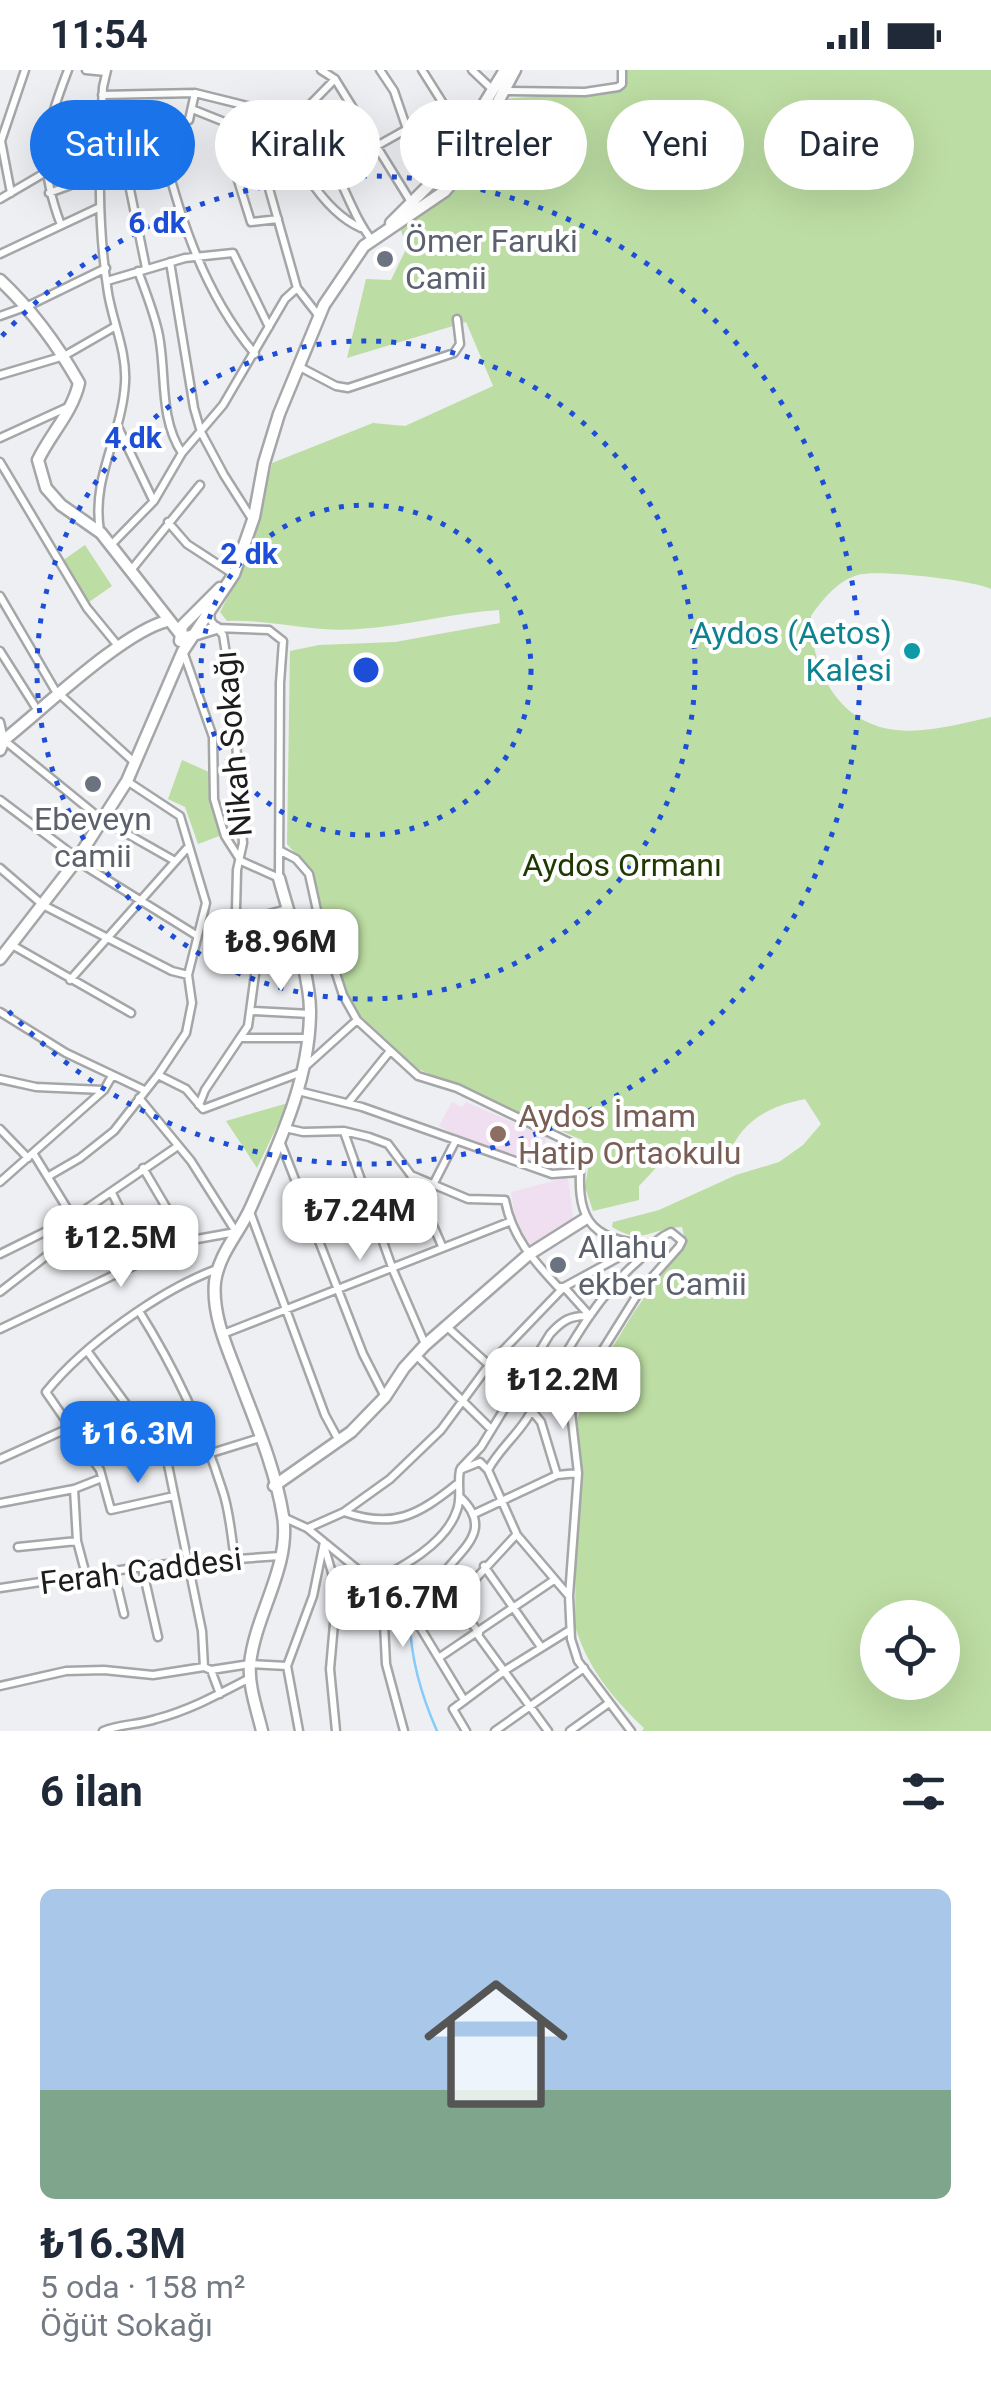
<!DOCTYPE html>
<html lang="tr">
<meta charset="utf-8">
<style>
:root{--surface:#fff;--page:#f2f2f3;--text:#1f2937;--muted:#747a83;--accent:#1a73e8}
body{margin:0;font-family:Roboto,sans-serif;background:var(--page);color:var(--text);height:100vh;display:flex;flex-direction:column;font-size:38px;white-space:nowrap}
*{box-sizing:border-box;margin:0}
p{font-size:32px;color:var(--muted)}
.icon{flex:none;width:55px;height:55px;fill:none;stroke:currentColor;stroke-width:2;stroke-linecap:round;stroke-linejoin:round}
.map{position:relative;height:1661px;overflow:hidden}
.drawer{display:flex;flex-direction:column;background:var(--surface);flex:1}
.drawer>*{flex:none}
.top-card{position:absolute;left:30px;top:30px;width:932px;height:90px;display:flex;gap:20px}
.fabs{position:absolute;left:860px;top:1530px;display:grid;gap:20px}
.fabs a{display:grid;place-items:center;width:100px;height:100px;border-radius:50%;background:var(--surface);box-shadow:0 10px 40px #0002;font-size:50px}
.price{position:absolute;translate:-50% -85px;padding:0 22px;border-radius:20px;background:#fff;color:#222;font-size:32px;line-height:65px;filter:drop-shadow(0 2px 5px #0008)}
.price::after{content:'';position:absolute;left:50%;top:60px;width:30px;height:22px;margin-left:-15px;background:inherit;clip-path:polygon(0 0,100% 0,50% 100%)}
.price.selected{background:var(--accent);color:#fff}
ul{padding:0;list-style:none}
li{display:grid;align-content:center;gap:20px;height:530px;padding:0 40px}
li span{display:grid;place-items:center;height:310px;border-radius:15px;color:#555}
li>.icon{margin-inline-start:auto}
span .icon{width:180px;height:180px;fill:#fffc;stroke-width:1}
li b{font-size:42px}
h2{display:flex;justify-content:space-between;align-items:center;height:120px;padding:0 40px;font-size:42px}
.chip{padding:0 35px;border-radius:45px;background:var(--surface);box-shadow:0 10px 40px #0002;font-size:35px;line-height:90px}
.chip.selected{background:var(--accent);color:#fff}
.status{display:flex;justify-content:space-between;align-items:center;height:70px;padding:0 50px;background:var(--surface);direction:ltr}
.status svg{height:28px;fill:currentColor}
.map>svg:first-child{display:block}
</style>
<div class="status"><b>11:54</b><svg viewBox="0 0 49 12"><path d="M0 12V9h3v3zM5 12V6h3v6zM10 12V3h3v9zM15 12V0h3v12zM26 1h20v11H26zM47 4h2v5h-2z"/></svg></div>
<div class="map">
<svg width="991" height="1661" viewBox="0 0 991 1661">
<rect width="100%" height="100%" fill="#eeeff2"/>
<path fill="#f0dff1" d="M452,1032l10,5 4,-5 81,35 -9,28 -50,-14 -49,-25z
M568,1107l6,47 -47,27 -12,-32 -4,-27z"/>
<path fill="#bcdda3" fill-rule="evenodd" d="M620,0h371v519c-19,-9 -114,-20 -133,-14 -21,6 -35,24 -47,41 0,50 24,103 78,113 33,6 70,-5 102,-12v1014h-349l2,-3c-31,-29 -57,-61 -69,-102l2,-206 13,-36 44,-72 51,-71 -3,-14c-31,1 -39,19 -70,0l1,-5 46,-12 77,-35 43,-13 24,-17 18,-21 -16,-25c-31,6 -57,18 -72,46l-39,4 -5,10 -21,-4 -29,31v14l-46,11 -8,-24 5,-31 -8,-16 -164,-71 -67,-62 -39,-134 -25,-29 3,-193 29,-6 76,-3 105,-19 -1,-13c-47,3 -93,16 -140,19 -45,4 -87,-10 -132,-8l-7,-9 30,-57 22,-92 101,-40 32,3 88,-40 -27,-64 -119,36 19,-79 25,1 16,-33 -7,-19 50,-38 51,-91 118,-8zM878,1548h64v64h-64z
M85,475l27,41 -23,16 -27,-41z
M182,690l27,12 2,32 11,31 -24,9 -13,-37 -17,-8z
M288,1033l-31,65 -31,-47z"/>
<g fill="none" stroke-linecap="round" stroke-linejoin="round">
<path stroke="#85ccfb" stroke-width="2.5" d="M410,1542l12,-25
M410,1553c1,38 12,74 27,108"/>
<g stroke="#a4a6a8" stroke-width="11">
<path id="street" d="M86,0l20,2
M321,0l14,9 76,123
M380,0l14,21 13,38 43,30
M422,0l41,65
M472,0l21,20
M504,21l81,1 33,-5 4,-3v-14
M102,25l93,-2 81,20c8,-2 16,-4 23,1 29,20 48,97 73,126
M192,39l40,16
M276,43c17,41 43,96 85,115
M300,45l35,-36
M158,58c18,79 43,162 97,226
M100,63l58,-5 31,-8 6,-27
M124,90l22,108
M338,104l37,-27 32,-18
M11,123l-10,-52 24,-71
M49,123l49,-18
M0,129l99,-58
M278,149l-27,3 -20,-64 -6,-32 25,-5 47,167 21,27
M61,155c-24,-64 -17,-92 7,-155
M0,184l98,-46
M170,192l24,146 7,24 23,43 28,44
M138,201c7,19 15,39 20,60 9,39 0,86 24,122
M107,211l78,-23 48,-5 36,74
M0,246l28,-10 78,-38
M298,296l38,20 12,2 106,-35 6,-9 -3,-25
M0,305l64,-19 52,-30
M118,357l35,73
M0,368l68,-31
M0,392l87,146 32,39
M168,452l19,22 46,30
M100,461c-9,-54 22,-95 25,-148 2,-31 -12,-60 -17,-90 -11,-70 -9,-137 -5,-206l4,-17
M110,476l44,-45 28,-48 41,-48 62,-106 12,-11
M132,499l68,-84
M0,526l55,94 79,72
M0,581l38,60
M184,584l29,83 1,62 11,37 16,25 38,17 1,-195 3,-42 -14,-11 -53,-2
M0,652l4,18 97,79 74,42
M0,730l77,58
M279,780l17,9 13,15 11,50 23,71 14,25 61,56 39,12 114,55 10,13c-5,59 4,85 69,88
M77,791l119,74
M0,798l43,37 129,66 16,4
M239,852l48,-13
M12,875l119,68
M257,897l43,-6
M70,910l119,-134
M252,941l58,3
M0,942l66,41 78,37
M243,968h64
M306,996l51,-46
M158,1005l28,14 17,20 99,-37
M0,1009l36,8 67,3
M298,1021l64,16 190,67 27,-2
M348,1033l42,-52
M199,1035l6,-15 43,-64 8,-59 -13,-30 -7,-27 1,-40 6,-27 -10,-145 -10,-63 -12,-14 -1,-9
M285,1058l18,4 41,-1 25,6 19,7 23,31 57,24 37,1c7,37 28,60 53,87h6l79,-43
M0,1059l28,29
M344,1062l49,138 32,74
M280,1071l83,213 22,43
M33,1083l40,65
M143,1098l43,73
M411,1105l31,71
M49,1106l31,-18 34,-27 44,-56 28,-42 6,-30 -4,-28 18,-72 -26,-87 -53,-35
M0,1112l104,-92 8,-14
M434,1113l22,-43
M112,1123l32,65
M250,1142l75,203 13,24
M0,1184l73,-36 105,-72
M0,1222l54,-42 37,-21 27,-24
M139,1241c35,56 63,115 83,178 8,22 9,47 13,70
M446,1256l43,39
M0,1259l186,-88 50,-9 -45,-71 -52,-63
M223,1264l286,-112
M88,1282l79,108 35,171 2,36
M416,1285l75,74
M531,1340l10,12 16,53
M0,1389l71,-32
M92,1390l60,-22
M167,1390l41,-6 52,-16
M461,1398l20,-21 69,-113c12,-13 20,-19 39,-18
M488,1400l29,65 52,61
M74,1419l3,52 9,34
M174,1426l-63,14 -11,-40 -54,-78c38,-47 114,-102 171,-123
M460,1427c37,35 -3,54 -22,84 -8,14 -14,29 -20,43l46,76
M0,1433l74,-14 28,-11
M344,1442l46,-33 51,-49 48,-65 75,-78 26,29
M474,1444l83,-39 21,-2
M283,1447l24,11 66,54c29,-15 73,-38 84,-72 5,-13 0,-26 3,-40l20,-8 8,8c10,-19 26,-32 38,-50 34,-53 62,-116 111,-158 13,-11 17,-23 34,-30l11,9 -3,6 -40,45 -52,83 -16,37 7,61 -9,123 2,43 7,22 53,70
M308,1458l36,-16c49,17 73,4 113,-28
M18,1477l59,-6
M325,1479l12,41 -7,79 6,62
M484,1496l57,81
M142,1497l16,70
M114,1502l10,42
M439,1510l40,53
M373,1512l10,21 3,61 18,67
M0,1518l154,-23 126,-9
M456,1530l60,-65
M383,1533l35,21
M477,1564l71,97
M440,1587l114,-77
M211,1600l9,24
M0,1616l66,-15 38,-1 49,5 51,-8 7,3 39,-6 37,2
M103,1661c17,-7 35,-6 53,-12 34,-9 63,-25 94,-41
M299,1661l-12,-65 26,-70 11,-54
M466,1661l-13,-22 51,-38 66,-41
M495,1661l89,-63
M570,1661l39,-28"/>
</g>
<g stroke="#a4a6a8" stroke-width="15">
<path id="secondary" d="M391,153l52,-52 62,-101
M0,210c33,31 57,64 79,103 -7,30 -28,50 -41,77l8,28 15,17 40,28 80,102 6,2 29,-9
M180,571l2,-15 38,-38
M0,680l4,-10c39,-31 119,-108 163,-119
M0,889l76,-98 51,-80 56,-130 51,-77 20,-57 10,-54 15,-49 45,-109 40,-59 81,-55 15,-18 55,-103
M274,1416l77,-54 34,-35 19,-29 21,-23 103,-90 57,-36
M262,1661c-5,-21 -14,-46 -12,-67 5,-50 41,-97 33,-148 -8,-50 -30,-99 -47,-145 -11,-28 -24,-59 -21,-89 4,-29 25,-50 36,-75 27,-62 59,-126 59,-196 0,-37 -21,-95 -31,-133"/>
</g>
<use href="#street" stroke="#fff" stroke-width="6"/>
<use href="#secondary" stroke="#fff" stroke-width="10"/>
</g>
<g fill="none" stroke="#1d4ed8" stroke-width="5" stroke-dasharray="5 10">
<circle cx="366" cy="600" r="165"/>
<circle cx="366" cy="600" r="329"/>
<path d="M2 266A494 494 0 1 1 2 934"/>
</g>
<g fill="#6b7280" stroke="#fff" stroke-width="4">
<circle cx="385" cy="189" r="10"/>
<circle cx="93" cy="714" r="10"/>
<circle cx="558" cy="1195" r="10"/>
</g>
<circle fill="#0f9aa8" stroke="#fff" stroke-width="4" cx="912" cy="581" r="10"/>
<circle fill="#8d6e63" stroke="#fff" stroke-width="4" cx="498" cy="1064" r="10"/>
<g text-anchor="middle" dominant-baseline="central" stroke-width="8" stroke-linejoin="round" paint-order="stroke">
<g font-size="32" fill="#5b616d" stroke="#fff" text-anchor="start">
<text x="405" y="171">Ömer Faruki<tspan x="405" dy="37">Camii</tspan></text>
<text x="93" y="749" text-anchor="middle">Ebeveyn<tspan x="93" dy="37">camii</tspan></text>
<text x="578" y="1177">Allahu<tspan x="578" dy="37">ekber Camii</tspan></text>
</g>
<g font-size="32" fill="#0d838f" stroke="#fff" text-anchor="end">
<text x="892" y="563">Aydos (Aetos)<tspan x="892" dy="37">Kalesi</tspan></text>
</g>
<g font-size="32" fill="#1d1d1e" stroke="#fff">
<text transform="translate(233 674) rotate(-95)">Nikah Sokağı</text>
<text transform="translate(141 1501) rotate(-7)">Ferah Caddesi</text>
</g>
<g font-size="32" fill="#1e3a00" stroke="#fff">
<text x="622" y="795">Aydos Ormanı</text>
</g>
<g font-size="32" fill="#785e54" stroke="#fff" text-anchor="start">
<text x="518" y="1046">Aydos İmam<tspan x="518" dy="37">Hatip Ortaokulu</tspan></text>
</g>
</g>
<circle cx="366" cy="600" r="15" fill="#1d4ed8" stroke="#fff" stroke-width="5"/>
<g font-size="30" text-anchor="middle" font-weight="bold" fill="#1d4ed8" stroke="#fff" stroke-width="8" stroke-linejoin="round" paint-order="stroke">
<text x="157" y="163">6 dk</text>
<text x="133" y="378">4 dk</text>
<text x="249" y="494">2 dk</text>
</g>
</svg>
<div class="fabs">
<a><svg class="icon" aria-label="locate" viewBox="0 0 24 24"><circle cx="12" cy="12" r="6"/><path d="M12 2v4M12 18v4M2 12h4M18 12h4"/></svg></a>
</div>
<b class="price" style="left:281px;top:924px">₺8.96M</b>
<b class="price" style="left:360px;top:1193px">₺7.24M</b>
<b class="price" style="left:121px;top:1220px">₺12.5M</b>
<b class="price" style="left:563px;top:1362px">₺12.2M</b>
<b class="price selected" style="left:138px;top:1416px">₺16.3M</b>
<b class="price" style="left:403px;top:1580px">₺16.7M</b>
<div class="top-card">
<a class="chip selected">Satılık</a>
<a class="chip">Kiralık</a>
<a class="chip">Filtreler</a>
<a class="chip">Yeni</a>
<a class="chip">Daire</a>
</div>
</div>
<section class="drawer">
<h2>6 ilan<svg class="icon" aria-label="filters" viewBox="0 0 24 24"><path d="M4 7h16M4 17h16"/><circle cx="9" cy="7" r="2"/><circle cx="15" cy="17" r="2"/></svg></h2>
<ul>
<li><span style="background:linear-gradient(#a9c7e8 65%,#7fa58c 0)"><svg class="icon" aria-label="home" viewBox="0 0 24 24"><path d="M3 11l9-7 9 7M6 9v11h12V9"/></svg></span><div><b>₺16.3M</b><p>5 oda · 158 m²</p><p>Öğüt Sokağı</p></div></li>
</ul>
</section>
